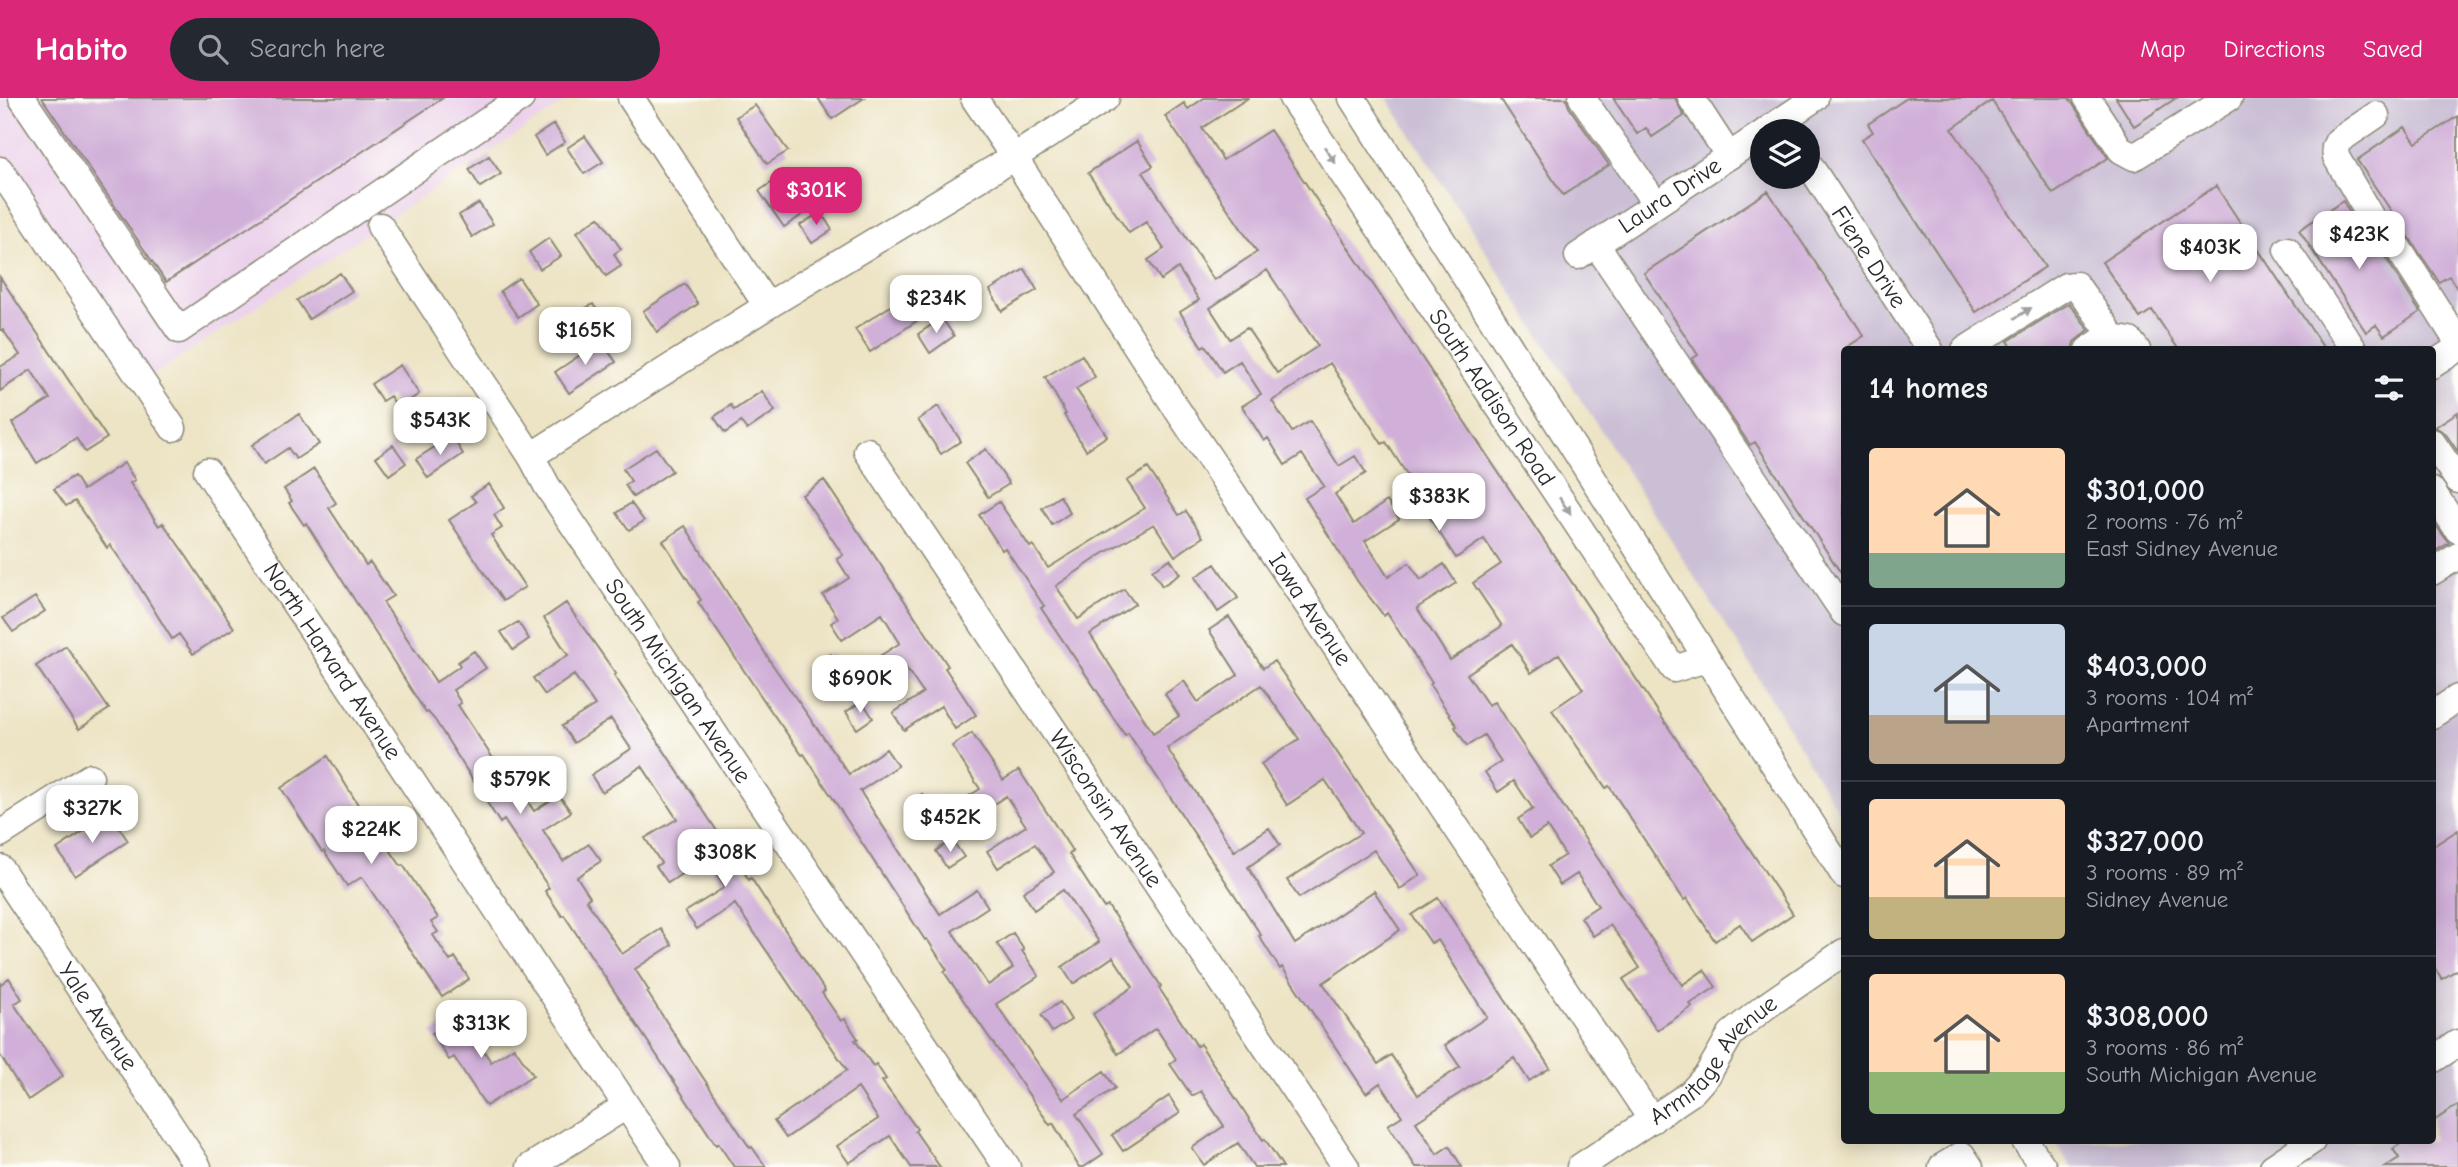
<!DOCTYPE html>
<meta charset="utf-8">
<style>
:root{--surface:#171b24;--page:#242831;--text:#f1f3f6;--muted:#9ea1a6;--line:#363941;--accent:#db2777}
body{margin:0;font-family:"Comic Neue",sans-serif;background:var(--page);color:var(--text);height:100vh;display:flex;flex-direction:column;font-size:26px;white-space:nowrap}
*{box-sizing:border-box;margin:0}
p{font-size:23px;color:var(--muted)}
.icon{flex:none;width:38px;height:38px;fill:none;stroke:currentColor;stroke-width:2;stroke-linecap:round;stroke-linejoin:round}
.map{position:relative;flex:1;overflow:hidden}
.panel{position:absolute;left:1841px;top:248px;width:595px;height:798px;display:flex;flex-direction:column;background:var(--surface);border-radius:7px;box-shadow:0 4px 18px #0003}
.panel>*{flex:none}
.tools{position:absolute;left:1750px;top:21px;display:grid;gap:14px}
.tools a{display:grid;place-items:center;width:70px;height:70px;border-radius:50%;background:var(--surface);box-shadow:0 4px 18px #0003;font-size:35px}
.price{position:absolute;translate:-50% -60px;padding:0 16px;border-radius:14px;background:#fff;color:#222;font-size:23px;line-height:46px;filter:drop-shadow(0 2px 4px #0008)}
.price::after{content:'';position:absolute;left:50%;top:42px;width:21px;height:16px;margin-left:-10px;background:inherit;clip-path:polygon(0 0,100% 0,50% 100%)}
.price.on{background:var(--accent);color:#fff}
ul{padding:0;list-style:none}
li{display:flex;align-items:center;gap:21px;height:175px;padding:0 28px}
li+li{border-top:2px solid var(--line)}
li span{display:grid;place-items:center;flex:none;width:196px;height:140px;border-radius:7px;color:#555}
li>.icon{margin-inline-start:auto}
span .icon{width:84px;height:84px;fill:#fffc;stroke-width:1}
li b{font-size:30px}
h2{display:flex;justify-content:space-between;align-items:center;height:84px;padding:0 28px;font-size:30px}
header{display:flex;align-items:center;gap:42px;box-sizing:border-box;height:98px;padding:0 35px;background:var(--accent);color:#fff}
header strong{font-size:33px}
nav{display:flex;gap:38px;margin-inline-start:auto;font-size:24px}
.search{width:490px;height:63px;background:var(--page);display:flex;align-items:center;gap:18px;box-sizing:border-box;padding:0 24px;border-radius:38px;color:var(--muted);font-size:26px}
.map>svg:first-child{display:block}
</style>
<header>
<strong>Habito</strong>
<div class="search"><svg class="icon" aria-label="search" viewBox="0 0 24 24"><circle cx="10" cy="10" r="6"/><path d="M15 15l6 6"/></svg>Search here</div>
<nav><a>Map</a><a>Directions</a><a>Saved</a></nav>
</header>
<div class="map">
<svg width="2458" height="1069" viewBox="0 0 2458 1069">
<rect width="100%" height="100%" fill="#fdfcf7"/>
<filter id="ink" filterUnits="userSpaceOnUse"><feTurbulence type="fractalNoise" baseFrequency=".0143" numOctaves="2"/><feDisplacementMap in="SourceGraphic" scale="14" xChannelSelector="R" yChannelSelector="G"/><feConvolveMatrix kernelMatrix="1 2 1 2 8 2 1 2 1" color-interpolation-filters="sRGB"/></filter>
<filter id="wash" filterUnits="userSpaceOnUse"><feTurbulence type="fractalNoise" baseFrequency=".00686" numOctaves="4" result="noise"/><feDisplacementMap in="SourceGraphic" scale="28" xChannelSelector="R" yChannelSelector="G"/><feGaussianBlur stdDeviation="1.57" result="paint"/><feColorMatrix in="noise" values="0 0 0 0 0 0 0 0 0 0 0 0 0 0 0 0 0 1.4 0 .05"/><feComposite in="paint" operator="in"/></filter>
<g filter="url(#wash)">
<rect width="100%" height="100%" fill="#ede4c5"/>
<path fill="#ebd1eb" d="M0,0h571l-421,279 -150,-225z"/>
<path fill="#cbbfd5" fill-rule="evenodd" d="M1387,0h1071v1069h-386l-18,-26h378v-791h-588v471l-100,-167zM1762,33h46v46h-46z"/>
<g id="blocks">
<path fill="#d0afd8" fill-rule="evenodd" d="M42,0h401l-277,184z
M818,0h46l-32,21z
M1204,0h44l-46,30 21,32 47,-30 523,784 -41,28 -12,-18 -25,17 -28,-43 -3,2 -75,-114 -3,2 -54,-78 31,-21 -24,-35 -28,19 -19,-29 -45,30 21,31 6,-3 188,283 22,-15 12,17 -26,17 2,3 -35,23 -34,-51 17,-11 -19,-29 -11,-14 -17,11 -12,-19 17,-11 -21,-32 -17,11 -12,-19 17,-11 -18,-28 -17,11 -12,-19 15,-10 -19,-28 -16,11 -13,-20 16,-10 -17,-27 -17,11 -12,-19 2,-1 -27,-41 2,-2 -45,-70 -3,3 -26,-34 -53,-84 19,-12 -22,-32 -17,11 -17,-27 -4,3 -22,-35 19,-12 -21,-33 -17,11 -18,-27 -3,2 -22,-35 19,-12 -21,-32 -17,12 -13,-20 16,-11 -18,-27 -17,11 -41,-60 49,-32 16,25 -10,6 71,108 43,-28 -92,-136 19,-13 4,6zM1267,172l51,76 -41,27 -30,-45 -17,11 -20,-31zM1330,265l52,81 4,-2 38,59 -4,2 36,55 28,-19 17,25 -28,19 29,43 -52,34 -33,-52 39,-25 -12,-19 -23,16 -12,-17 -21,14 -23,-36 34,-22 -12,-18 -33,23 -19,-30 31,-21 -11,-17 -16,10 -29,-45 -18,11 -20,-31z
M1500,0h66l3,9 40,58 -46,30z
M1613,0h62l9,18 -32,21 -6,-9 -9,6z
M1907,0h162l39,60 -55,36 -61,-93 -40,28 93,138 -69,45 -114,-173 11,-7 -5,-8z
M2116,0h60l-42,28z
M755,7l33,46 -21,13 -31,-47z
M2458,18v174l-9,-14 -10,6 -82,-122 48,-33 11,16z
M554,26l11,18 -20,13 -11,-18z
M585,38l18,26 -19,12 -17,-26z
M489,58l12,18 -21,13 -11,-18z
M783,77l25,36 -24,16 -25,-36z
M2216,88l109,164h-146l-27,-40 -12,8 -38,-56z
M1768,93l96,145 -20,13v229l-89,-136 -5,3 -58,-86 6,-4 -54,-82z
M2343,103l23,40 16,11 38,60 -36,24 -8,-11 -10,7 -67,-102z
M479,105l14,21 -21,13 -13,-22z
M821,114l11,18 -20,13 -12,-18z
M599,119l22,32 -7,5 7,12 -15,10 -29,-44z
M549,140l12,18 -21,13 -11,-17z
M1025,171l12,21 -35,21 -12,-21z
M340,175l12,18 -43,28 -12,-19z
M0,179l107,161 -22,14 -9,-14 -39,25 -25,-40 38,-24 -19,-29 -31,21v-24l20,-12 -17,-25h-3z
M519,180l18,26 -19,13 -18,-26z
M685,186l13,20 -41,28 -14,-21z
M903,200l15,22 -48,32 -15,-23z
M2069,205l20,27 -15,12 -2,8h-58l-6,-9z
M593,206l8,13 -20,12 -8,-14z
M942,220l12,18 -24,17 -12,-19z
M601,243l15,21 -47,31 -14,-21z
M1082,257l13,22 -19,12 31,47 -21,14 -22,-35 2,-1 -21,-37z
M400,267l19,29 -21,14 -8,-12 -8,5 -11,-17z
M762,293l13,20 -28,19 -6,-8 -16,11 -11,-16 17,-12 3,5z
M938,308l23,35 -20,13 -23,-34z
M2458,314v40l-13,-19 -10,-6z
M299,316l20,30 -23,15 -8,-11 -24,16 -12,-19z
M452,338l11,18 -35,24 -12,-19z
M393,347l13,18 -17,12 -13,-18z
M656,350l16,23 -39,26 -8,-12 6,-4 -8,-12z
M986,351l23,35 -21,13 -23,-34z
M124,365l11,17 -5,3 29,43 4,-3 24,34 47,71 -41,26 -14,-20 -7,5 -36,-58 -26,-36 -3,3 -32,-47 -9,5 -12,-17 20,-13 9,14z
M1148,370l31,47 7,-4 17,26 -28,19 -21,-32 -53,31 -45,31 22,33 46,-30 11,15 -45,30 63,99 26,-17 -14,-22 19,-13 14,21 40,-27 -29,-45 20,-13 34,51 11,-7 31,44 115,170 -20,14 -26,-39 -75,48 -12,-18 74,-47 -36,-53 -38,25 -26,-41 38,-25 -38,-54 -94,63 67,103 35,-23 11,17 -32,22 47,77 79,-53 26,39 -77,53 55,81 13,-9 27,40 42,-28 -15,-22 42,-28 -49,-77 -7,3 -19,-28 26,-17 112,170 -21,13 -15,-23 -98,64 21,32 12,-8 13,21h-46l-28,-42 14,-9 -22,-33 -14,10 -84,-126 -2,2 -21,-33 2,-1 -133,-202 -3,2 -23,-34 1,-1 -62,-92 3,-2 -39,-58 -3,2 -23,-35 20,-13 31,45 3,-2 15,23 97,-60 -18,-27z
M314,371l22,34 -7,5 37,57 4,-3 23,34 -10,6 53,80 24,-16 -2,-4 16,-11 12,17 -33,22 8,13 -3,2 49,75 5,-3 22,34 25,-16 12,17 -28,18 20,31 26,-17 12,17 -24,16 13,20 -4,3 36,54 39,-25 11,16 -37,24 14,22 -2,1 41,63 62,93 2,-1 14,20h-32l-16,-24 -2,2 -152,-230 -2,1 -17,-25 4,-3 -45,-68 -4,3 -65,-103 -7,-8 -2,1 -120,-190 -2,2 -15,-22 3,-2 -8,-12z
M824,382l124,186 -3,2 31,47 -21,14 -14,-23 -37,24 -11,-17 30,-20 -19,-28 -32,21 -11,-18 39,-25 -18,-29 -40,26 -11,-17 7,-5 -15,-23 26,-17 -12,-19 6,-4 -41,-60z
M489,386l15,24 -10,7 8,13 -11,7 34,52 -22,14 -54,-81 27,-18 -5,-6z
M1060,398l10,17 -18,12 -10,-17z
M631,405l13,18 -15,9 -12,-17z
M2432,422l17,23 -17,10z
M685,428l87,138 77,110 37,-25 12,17 -38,25 80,123 37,-24 11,17 -36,24 36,54 25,-17 -16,-24 16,-11 11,17 -2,1 17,25 -43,28 67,95 41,-28 11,17 -39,26 27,40 -19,13h-5l-26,-44 -3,2 -95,-137 -11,-16 3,-2 -20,-31 -2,1 -121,-186 -2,1 -31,-44 -73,-109 3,-2 -38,-59z
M1170,461l10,15 -18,12 -10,-16z
M1215,466l23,34 -20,14 -23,-35z
M35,499l10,14 -32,21 -10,-14z
M566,505l50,71 -2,1 105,159 2,-2 13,20 -2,2 17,26 2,-2 74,113 -3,2 19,28 4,-2 13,20 -3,1 18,26 3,-2 10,15 -4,2 35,48 -2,2 25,36h-29l-21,-31 -41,27 -12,-17 41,-27 -20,-31 -72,50 -12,-17 73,-51 -112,-166 -38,25 -12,-17 40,-25 -19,-29 -38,25 -12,-17 5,-3 -16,-25 32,-19 -35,-53 -40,26 -11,-17 40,-26 -20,-30 -37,24 -12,-17 33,-21 -21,-30 -29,20 -12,-17 35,-23 -24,-37z
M518,524l11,17 -16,11 -12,-18z
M66,548l43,63 -30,20 -43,-63z
M831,556l12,17 -17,11 -11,-18z
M862,603l11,17 -16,11 -11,-17z
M972,635l31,47 16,-10 54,82 -4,2 35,54 4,-2 53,80 -2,2 38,58 3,-2 63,96 2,-1 18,28h-29l-16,-24 -34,22 -12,-17 32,-22 -23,-35 -9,5 -22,-32 6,-5 -20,-31 -38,26 -25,-40 40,-27 -20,-30 -40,27 -11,-17 37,-25 -36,-52 -29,20 -11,-18 31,-20 -19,-28 -37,24 -11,-17 39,-25 -20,-30 -36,24 -12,-17 22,-14 -28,-43z
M328,658l45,73 2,-1 26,38 2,-1 35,53 -7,4 7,10 -5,3 17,26 5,-4 14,22 -27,18 -80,-120 -15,9 -23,-35 -2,1 -41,-64z
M922,696l12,17 -17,11 -11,-17z
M110,716l18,27 -53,35 -18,-27z
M2458,732v139l-16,10 -10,-15v-117z
M952,742l12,17 -17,11 -11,-17z
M9,880l13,21 -8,5 49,72 -35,24 -28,-45v-72l1,1z
M1060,904l11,18 -19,12 -11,-17z
M466,912l11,17 -6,4 20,31 23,-15 19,28 -47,31 -32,-49 -5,3 -17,-27z
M1169,998l11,17 -57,38 -11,-16z
M2458,1007v62h-73l14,-9 -6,-9 11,-8h28v-19z"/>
</g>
</g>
<g filter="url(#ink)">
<use href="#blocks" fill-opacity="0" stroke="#8c8878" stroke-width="2"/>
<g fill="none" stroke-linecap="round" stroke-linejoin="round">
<g stroke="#8c8878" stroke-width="29">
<g id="minor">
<path d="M22,0l157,232 342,-232"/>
<path d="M631,0l136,208"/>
<path id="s1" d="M974,0l40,59 166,257 472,706"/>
<path id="s2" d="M1292,0l382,571 32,-10"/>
<path d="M1352,0l492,777"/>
<path d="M1582,0l74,106"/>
<path d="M1691,0l38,58"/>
<path d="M2087,0l34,52 13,7 95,-59"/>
<path d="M2376,17l-38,26 -3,6 1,10 44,76 13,7 65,102"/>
<path d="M1766,33l49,-33"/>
<path id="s3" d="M1808,65l122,187"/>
<path d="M0,72l173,258"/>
<path id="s4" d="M380,128l151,230 16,30 460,681"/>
<path d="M1596,146l248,369"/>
<path d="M2287,152l67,100"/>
<path id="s5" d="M1578,158l184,-122"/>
<path d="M1965,252l101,-64 10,-1 31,43 -1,10 -18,12"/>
<path d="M2102,252l16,-11 12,2 7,9"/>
<path d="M2432,267l26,-17"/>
<path d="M2432,344l26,38"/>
<path id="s6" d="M867,353l479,716"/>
<path d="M531,358l236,-150 247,-149 92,-59"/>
<path id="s7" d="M207,373l460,696"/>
<path d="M2432,393l26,39"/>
<path d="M2432,474l26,-16"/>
<path d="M2432,617l26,-17"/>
<path d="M0,736l90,-57"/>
<path id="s8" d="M0,770l198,299"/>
<path d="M2432,962l26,-17"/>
<path d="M2025,1043l18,26"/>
<path d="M530,1069l96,-61"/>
<path id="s9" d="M1580,1069l111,-74 17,-19 23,-40 35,-28 78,-54"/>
<path d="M1942,1069l20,-12 8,12"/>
<path d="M2273,1069l39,-26"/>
</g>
</g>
<use href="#minor" stroke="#fff" stroke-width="26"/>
</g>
<defs><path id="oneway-solid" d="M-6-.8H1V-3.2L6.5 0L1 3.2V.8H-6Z" transform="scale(1.75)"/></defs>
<g fill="#a0a0a0">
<use href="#oneway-solid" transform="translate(1330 57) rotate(56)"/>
<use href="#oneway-solid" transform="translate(2023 215) rotate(-32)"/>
<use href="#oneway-solid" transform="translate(1565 408) rotate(56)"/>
</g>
</g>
<g text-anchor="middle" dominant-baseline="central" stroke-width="5" stroke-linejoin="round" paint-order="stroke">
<g font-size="24" fill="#2b2b2b" stroke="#fdfcf7">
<text stroke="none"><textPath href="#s5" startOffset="110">Laura Drive</textPath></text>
<text stroke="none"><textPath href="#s3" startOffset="112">Fiene Drive</textPath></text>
<text stroke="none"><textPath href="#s2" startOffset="360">South Addison Road</textPath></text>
<text stroke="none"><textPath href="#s1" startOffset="612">Iowa Avenue</textPath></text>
<text stroke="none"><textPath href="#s7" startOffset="228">North Harvard Avenue</textPath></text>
<text stroke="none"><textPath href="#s4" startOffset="544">South Michigan Avenue</textPath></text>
<text stroke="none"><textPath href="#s6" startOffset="430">Wisconsin Avenue</textPath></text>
<text stroke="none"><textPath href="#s8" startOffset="178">Yale Avenue</textPath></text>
<text stroke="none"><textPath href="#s9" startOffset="173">Armitage Avenue</textPath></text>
</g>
</g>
</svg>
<div class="tools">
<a><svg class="icon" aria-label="layers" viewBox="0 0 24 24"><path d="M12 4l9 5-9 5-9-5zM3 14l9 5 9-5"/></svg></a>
</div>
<b class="price on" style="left:816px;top:129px">$301K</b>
<b class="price" style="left:2359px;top:173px">$423K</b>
<b class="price" style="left:2210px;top:186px">$403K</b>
<b class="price" style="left:936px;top:237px">$234K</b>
<b class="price" style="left:585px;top:269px">$165K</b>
<b class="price" style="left:440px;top:359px">$543K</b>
<b class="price" style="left:1439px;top:435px">$383K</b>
<b class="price" style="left:860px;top:617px">$690K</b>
<b class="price" style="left:520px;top:718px">$579K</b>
<b class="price" style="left:92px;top:747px">$327K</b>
<b class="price" style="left:950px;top:756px">$452K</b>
<b class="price" style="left:371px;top:768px">$224K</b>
<b class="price" style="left:725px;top:791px">$308K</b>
<b class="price" style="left:481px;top:962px">$313K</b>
<section class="panel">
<h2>14 homes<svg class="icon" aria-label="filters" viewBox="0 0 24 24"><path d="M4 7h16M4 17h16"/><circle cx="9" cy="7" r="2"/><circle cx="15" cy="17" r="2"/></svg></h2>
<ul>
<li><span style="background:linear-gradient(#ffd9b3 75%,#7fa58c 0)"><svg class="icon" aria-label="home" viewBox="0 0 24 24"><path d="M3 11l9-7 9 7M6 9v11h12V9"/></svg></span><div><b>$301,000</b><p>2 rooms · 76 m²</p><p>East Sidney Avenue</p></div></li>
<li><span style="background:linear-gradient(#c9d6e8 65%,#b9a48a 0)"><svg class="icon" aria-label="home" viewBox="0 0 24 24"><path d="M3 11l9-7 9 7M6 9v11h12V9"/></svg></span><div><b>$403,000</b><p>3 rooms · 104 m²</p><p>Apartment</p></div></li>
<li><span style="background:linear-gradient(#ffd9b3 70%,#c2b280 0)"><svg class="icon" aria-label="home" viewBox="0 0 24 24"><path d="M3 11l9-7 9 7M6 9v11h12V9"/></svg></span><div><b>$327,000</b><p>3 rooms · 89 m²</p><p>Sidney Avenue</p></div></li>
<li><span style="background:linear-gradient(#ffd9b3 70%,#8fb573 0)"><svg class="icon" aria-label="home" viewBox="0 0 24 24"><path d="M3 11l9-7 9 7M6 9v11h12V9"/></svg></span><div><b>$308,000</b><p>3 rooms · 86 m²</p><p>South Michigan Avenue</p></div></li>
</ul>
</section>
</div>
